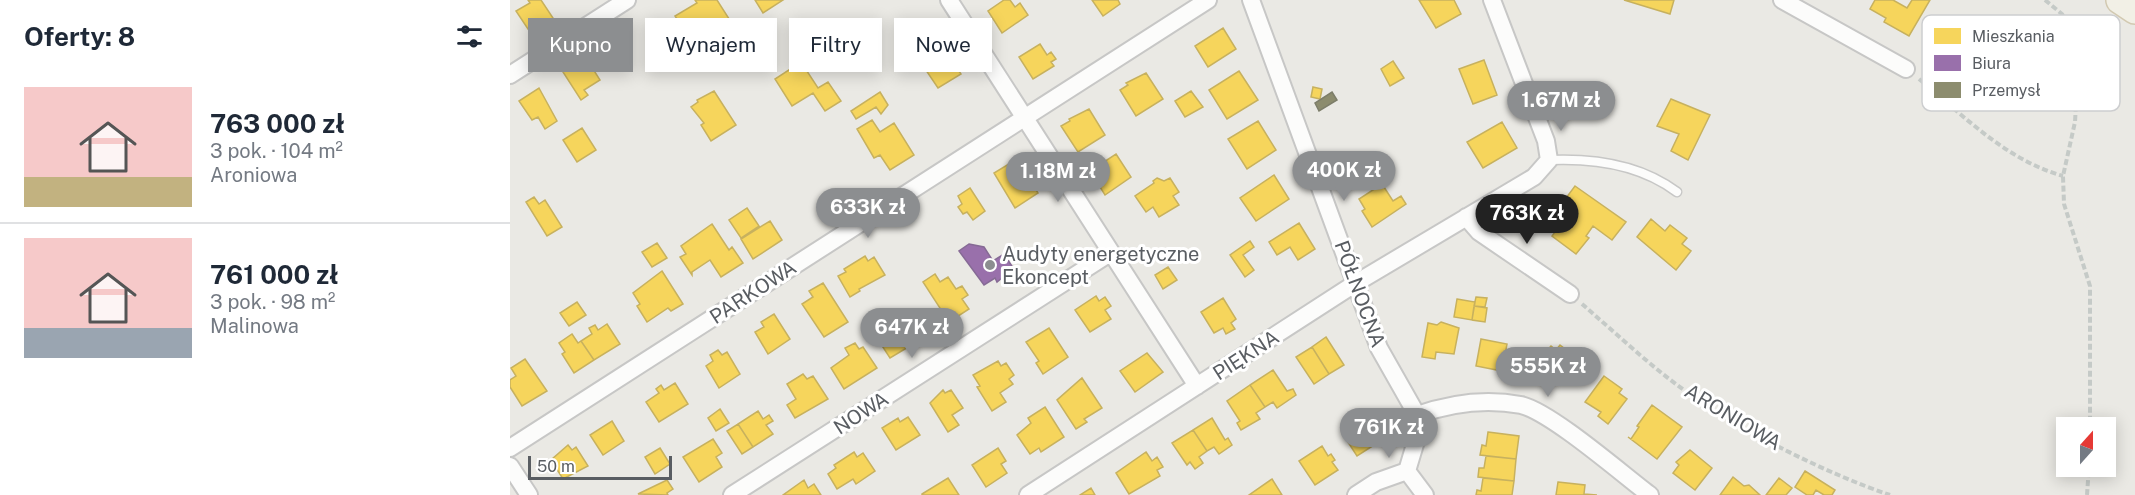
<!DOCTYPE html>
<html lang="pl">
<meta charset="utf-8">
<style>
:root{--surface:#fff;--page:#f6f6f7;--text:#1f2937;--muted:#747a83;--line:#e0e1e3;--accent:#8c8e90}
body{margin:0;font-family:"Public Sans",sans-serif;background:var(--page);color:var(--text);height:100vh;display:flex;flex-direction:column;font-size:22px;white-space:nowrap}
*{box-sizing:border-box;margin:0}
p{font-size:20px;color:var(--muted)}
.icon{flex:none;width:33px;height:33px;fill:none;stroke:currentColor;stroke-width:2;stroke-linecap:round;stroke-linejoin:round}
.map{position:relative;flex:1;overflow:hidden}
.details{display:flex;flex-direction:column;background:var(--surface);width:510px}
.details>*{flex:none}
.hud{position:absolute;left:18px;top:18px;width:570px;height:54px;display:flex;gap:12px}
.needle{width:39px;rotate:21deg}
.controls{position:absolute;left:1546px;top:417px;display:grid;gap:12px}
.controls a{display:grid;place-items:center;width:60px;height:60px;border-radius:0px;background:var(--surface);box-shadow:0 3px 15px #0003;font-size:30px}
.scale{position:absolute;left:18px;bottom:15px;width:144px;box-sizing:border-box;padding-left:6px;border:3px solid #595d62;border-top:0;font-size:16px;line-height:21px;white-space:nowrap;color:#595d62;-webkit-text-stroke:4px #fff;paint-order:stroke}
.price{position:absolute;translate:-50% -51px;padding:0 14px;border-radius:21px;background:var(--accent);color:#fff;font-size:20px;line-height:39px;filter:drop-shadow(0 2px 3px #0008)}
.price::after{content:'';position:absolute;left:50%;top:36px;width:18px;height:14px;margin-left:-9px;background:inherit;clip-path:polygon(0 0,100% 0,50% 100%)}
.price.on{background:#222;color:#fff}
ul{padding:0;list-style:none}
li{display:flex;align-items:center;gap:18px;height:150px;padding:0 24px}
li+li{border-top:2px solid var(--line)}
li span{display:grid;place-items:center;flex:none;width:168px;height:120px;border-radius:0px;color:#555}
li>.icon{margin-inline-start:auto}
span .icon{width:72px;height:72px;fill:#fffc;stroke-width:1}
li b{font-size:26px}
h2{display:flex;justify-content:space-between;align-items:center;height:72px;padding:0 24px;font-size:26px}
.chip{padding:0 21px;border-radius:0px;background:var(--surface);box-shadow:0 3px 15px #0003;font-size:21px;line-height:54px}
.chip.on{background:var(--accent);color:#fff}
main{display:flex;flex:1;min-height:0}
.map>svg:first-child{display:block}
</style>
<main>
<section class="details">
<h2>Oferty: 8<svg class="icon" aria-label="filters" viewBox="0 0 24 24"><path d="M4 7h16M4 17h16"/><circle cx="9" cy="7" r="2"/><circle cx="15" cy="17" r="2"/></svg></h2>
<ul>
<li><span style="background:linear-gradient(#f6c9c9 75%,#c2b280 0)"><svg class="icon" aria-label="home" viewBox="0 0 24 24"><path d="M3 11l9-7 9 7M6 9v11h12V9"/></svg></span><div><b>763 000 zł</b><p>3 pok. · 104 m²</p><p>Aroniowa</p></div></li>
<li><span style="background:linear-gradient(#f6c9c9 75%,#9aa5b1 0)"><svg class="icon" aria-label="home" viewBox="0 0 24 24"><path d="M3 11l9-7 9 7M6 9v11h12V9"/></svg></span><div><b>761 000 zł</b><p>3 pok. · 98 m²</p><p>Malinowa</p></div></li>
</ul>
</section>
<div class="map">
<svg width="1625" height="495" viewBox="0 0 1625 495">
<rect width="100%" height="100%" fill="#eae9e4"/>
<path fill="#f6d55c" stroke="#c7b15e" stroke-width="1.5" d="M18,0h13l12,18 -23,14 -14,-21 14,-8z
M185,0h22l16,25 -36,25 -8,-12 -4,3 -10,-16 4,-3 -4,-6 22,-13z
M245,0h28l-20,13z
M494,0h6l5,7 5,-4 8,12 -26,18 -14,-22z
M582,0h26l2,4 -17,12z
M909,0h35l7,14 -25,14z
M1114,0h50l-4,14z
M1365,0h18l14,8 5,-8h18l-21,36 -25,-14 2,-4 -16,-9z
M713,28l13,21 -28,18 -13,-21z
M425,36l26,38 -23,14 -25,-37z
M530,44l7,11 4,-3 5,7 -5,3 3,4 -21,13 -14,-22z
M76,58l14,22 -16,10 4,5 -7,5 -18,-28z
M974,60l13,35 -24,9 -14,-35z
M883,61l11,17 -14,8 -9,-17z
M291,62l17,26 10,-6 13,19 -16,10 -12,-18 -21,13 -17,-27z
M729,71l19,29 -31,19 -18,-29z
M636,73l17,26 -27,17 -16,-26 8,-5 -2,-2z
M803,87l9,2 -2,10 -9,-2z
M29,88l18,33 -12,8 -7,-12 -6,3 -13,-19z
M204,91l22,34 -25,16 -10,-16 3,-2 -13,-16 7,-5 -1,-2z
M681,91l12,16 -18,10 -10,-16z
M370,92l8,13 -7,9 -5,-7 -20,12 -5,-8z
M1161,99l39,16 -22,45 -17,-9 8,-17 -22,-8z
M579,109l16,26 -27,17 -17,-26 9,-5 -1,-2z
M362,120l8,12 14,-9 20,32 -24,15 -10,-15 -6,3 -17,-29z
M748,121l18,29 -29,19 -19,-30z
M992,122l15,26 -34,20 -16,-26z
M72,128l14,22 -19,12 -14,-22z
M606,154l15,23 -26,18 -15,-24z
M507,159l21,34 -23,15 -21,-35z
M764,175l15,24 -33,22 -16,-23z
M647,178l7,3 6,-3 9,14 -6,4 6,9 -20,12 -6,-10 -7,5 -11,-16 19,-13 -1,-2z
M872,184l11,17 8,-5 5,8 -34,23 -10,-16 3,-2 -6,-10z
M1065,186l51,36 -14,18 -19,-14 -7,10 3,2 -13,16 -24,-18 20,-27 -9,-7z
M460,188l15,23 -12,9 -6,-8 -4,2 -5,-7 4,-3 -4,-8z
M24,197l5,7 6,-4 17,27 -15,9 -21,-34z
M237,208l12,18 -18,12 -12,-18z
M1141,219l14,12 5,-6 17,13 -5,6 9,7 -15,19 -39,-33z
M260,221l12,19 -29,19 -12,-20z
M789,223l16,26 -17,11 -8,-13 -13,8 -8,-13z
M202,224l17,26 3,-3 11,16 -22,14 -11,-17 -18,12v3l-12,-18 6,-3 -5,-8z
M740,241l4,6 -11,8 11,15 -9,7 -15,-22z
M147,243l10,15 -15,9 -10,-15z
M355,256l3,5 6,-4 11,18 -26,14 1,2 -10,6 -12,-21 8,-4 -2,-3z
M658,267l9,13 -14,9 -8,-14z
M152,271l21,33 -12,7 -3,-3 -21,14 -10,-16 3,-2 -7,-11z
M425,274l5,8 8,-5 8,12 6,-3 6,9 -6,4 7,10 -20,13 -26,-40z
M313,283l25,39 -24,15 -22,-33 11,-7 -4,-6z
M586,296l3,5 6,-4 6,9 -6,4 6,9 -21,13 -15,-22z
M966,297l11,1 -2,9 -11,-1z
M713,298l13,21 -5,4 4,6 -9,5 -3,-6 -9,5 -13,-21z
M947,299l18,3 -3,18 -18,-3z
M67,302l9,13 -17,11 -9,-13z
M964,306l13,2 -2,14 -13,-2z
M264,314l16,25 -22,15 -13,-22 9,-5 -3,-5z
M402,315l10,16 -6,4 4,5 -30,18 -13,-20z
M931,322l18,6 -5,26 -18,-2 -1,7 -13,-2 6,-34 9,2z
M97,324l13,20 -26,16 -13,-19 11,-7 -3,-6 6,-3 3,5z
M539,328l19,29 -25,17 -7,-11 3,-2 -13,-19z
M62,334l6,9 3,-2 13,19 -20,13 -12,-19 3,-2 -6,-9z
M816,337l18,28 -15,9 -17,-27z
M971,339l26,5 -5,27 -26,-5z
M345,343l4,6 4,-2 14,21 -33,21 -13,-21 18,-13 -4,-7z
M1050,345l22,17 -17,22 -22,-16 7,-9 -6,-5 7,-8 5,4z
M802,347l17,27 -15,10 -18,-27z
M208,350l4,5 5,-3 13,22 -21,14 -13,-22 7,-5 -3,-6z
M637,353l16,19 -28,20 -15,-21z
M15,359l22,32 -25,15 -12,-19v-7l6,-4 -5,-8z
M488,361l3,5 5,-3 8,12 -5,4 4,5 -13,9 6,9 -14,9 -15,-24 3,-1 -7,-11z
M763,370l14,21 6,-2 3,6 -19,13 -4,-6 -8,5 -15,-22z
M293,374l4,5 6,-3 15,23 -33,19 -8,-13 9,-6 -9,-15z
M1094,376l18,13 -3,4 8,6 -19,25 -10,-8 3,-4 -16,-10z
M572,378l20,30 -18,11 3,3 -11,7 -19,-29z
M165,383l13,21 -29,18 -13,-20 13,-9 -3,-4 5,-4 3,5z
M740,385l15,22 -9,6 4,6 -19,11 -4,-7 3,-2 -13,-20z
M433,390l2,3 6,-3 12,18 -11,7 7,10 -11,7 -18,-29z
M1142,405l30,22 -25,32 -29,-22 3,2 8,-12 -2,-1z
M535,407l19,30 -23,15 -2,-4 -9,6 -13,-19 14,-12 -3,-5z
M210,409l9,14 -13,8 -8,-13z
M248,411l5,8 6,-4 4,6 -7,4 7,9 -20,13 -15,-23z
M398,417l12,18 -24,15 -14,-22 16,-10 2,4z
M857,417l15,23 -25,16 -15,-23z
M702,418l13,22 3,-2 4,7 -13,9 -5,-7 -7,4 -14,-21z
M102,421l12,20 -21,14 -13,-20z
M228,424l15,23 -11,7 -15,-23z
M683,430l14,21 -8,6 4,6 -8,6 -5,-7 -3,3 -15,-22z
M978,432l31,4 -3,23 -36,-4 2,-10 4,1z
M203,439l9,14 -6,4 6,10 -23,15 -16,-25z
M58,445l4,5 4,-3 12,19 -25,13 -12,-19z
M812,446l6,10 3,-2 4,6 -3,2 6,8 -23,15 -16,-24z
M150,448l10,16 -15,10 -10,-17z
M488,448l8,13 -5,3 6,9 -21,14 -14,-22z
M1180,450l22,18 -17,22 -22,-17 6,-8 -3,-3z
M344,452l3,5 6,-4 12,18 -19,13 -3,-5 -16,10 -9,-15 8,-6 -2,-3z
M636,452l6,9 5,-4 6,10 -6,3 3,6 -31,18 -13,-21z
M976,456l30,3 -2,22 -36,-4 1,-9h5z
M1295,471l30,19 -3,5h-8l-8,-5 -3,5h-6l-12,-8z
M1223,477l11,9 5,-1 11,10h-40z
M438,478l11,17h-37v-1z
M973,478l31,3 -2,14h-36l1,-5 4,1z
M1269,478l13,10 -6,7h-20z
M762,479l10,16h-33z
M157,480l6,9 -6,4 1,2 -30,-1z
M294,480l4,8 6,-4 7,11h-38z
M1048,482l27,3 -1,9 13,1h-41z
M581,488l4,7h-15z"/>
<path fill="#9970ab" stroke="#866a95" stroke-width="1.5" d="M459,244l15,3 9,14 11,-7 15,23 -13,8 -4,-7 -5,4 -2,-4 -11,7 -25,-34z"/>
<path fill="#8c8c6e" stroke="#7d7e6a" stroke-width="1.5" d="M822,92l5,8 -18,11 -4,-8z"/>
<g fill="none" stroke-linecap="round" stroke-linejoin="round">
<g stroke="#c7c7c6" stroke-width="11">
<path id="lane" d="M1039,160c45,-2 91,4 128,32"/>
</g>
<g stroke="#c7c7c6" stroke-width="20">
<path id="street" d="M439,0l248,386
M741,0l128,348 38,67
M1272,0l124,69
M0,75l117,-75
M956,217l13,15 91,62
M907,415c34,-12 68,-17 104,-10 30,7 101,69 129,90
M0,448l698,-448
M0,466l19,29
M897,471l18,24
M222,495l378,-242
M518,495l328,-212 178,-106 15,-17 -3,-19 -54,-141
M846,495l20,-13 31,-11 9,-30 1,-26"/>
</g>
<g stroke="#d2c9b1" stroke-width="30">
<path id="primary" d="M1610,0l15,10"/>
</g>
<path stroke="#c5cac7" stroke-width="4" stroke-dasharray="6 3" stroke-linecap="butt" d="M1535,0l17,14 8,14 8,41 -3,53 -12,54 1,28 26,82v142
M1409,79c45,37 87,81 144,97
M1072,304c36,31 72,66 112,93 54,37 134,77 196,98
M1577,495l2,-29"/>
<use href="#lane" stroke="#fcfcfb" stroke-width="8"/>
<use href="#street" stroke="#fcfcfb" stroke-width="16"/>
<use href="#primary" stroke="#f2f0e6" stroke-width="27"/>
</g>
<circle fill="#8c8e90" stroke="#fff" stroke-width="2" cx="480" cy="265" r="6"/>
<g text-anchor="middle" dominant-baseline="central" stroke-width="6" stroke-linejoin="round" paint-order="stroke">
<g font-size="20" fill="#595d62" stroke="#fff" text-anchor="start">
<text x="492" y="254">Audyty energetyczne<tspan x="492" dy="23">Ekoncept</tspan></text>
</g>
<g font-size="20" fill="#595d62" stroke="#fff">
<text transform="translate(243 292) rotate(-33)">PARKOWA</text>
<text transform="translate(850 294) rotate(70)">PÓŁNOCNA</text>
<text transform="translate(736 355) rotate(-33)">PIĘKNA</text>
<text transform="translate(351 413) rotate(-33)">NOWA</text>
<text transform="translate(1223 417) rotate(31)">ARONIOWA</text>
</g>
</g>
<rect x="1412" y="15" width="198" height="96" rx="9" fill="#fff" stroke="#cdced0" stroke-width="1.5"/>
<rect x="1424" y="28" width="27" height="16" fill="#f6d55c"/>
<rect x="1424" y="55" width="27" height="16" fill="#9970ab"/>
<rect x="1424" y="82" width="27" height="16" fill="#8c8c6e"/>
<g font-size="16" fill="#595d62">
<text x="1462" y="42">Mieszkania</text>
<text x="1462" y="69">Biura</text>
<text x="1462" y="96">Przemysł</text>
</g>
</svg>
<div class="controls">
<a><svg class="needle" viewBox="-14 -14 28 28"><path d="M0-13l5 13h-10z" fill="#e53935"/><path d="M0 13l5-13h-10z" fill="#747a83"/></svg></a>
</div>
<div class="scale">50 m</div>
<b class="price" style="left:1051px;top:132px">1.67M zł</b>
<b class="price" style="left:834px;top:202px">400K zł</b>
<b class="price" style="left:548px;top:203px">1.18M zł</b>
<b class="price" style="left:358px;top:239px">633K zł</b>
<b class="price on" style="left:1017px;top:245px">763K zł</b>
<b class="price" style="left:402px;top:359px">647K zł</b>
<b class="price" style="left:1038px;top:398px">555K zł</b>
<b class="price" style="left:879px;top:459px">761K zł</b>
<div class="hud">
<a class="chip on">Kupno</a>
<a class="chip">Wynajem</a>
<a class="chip">Filtry</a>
<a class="chip">Nowe</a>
</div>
</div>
</main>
